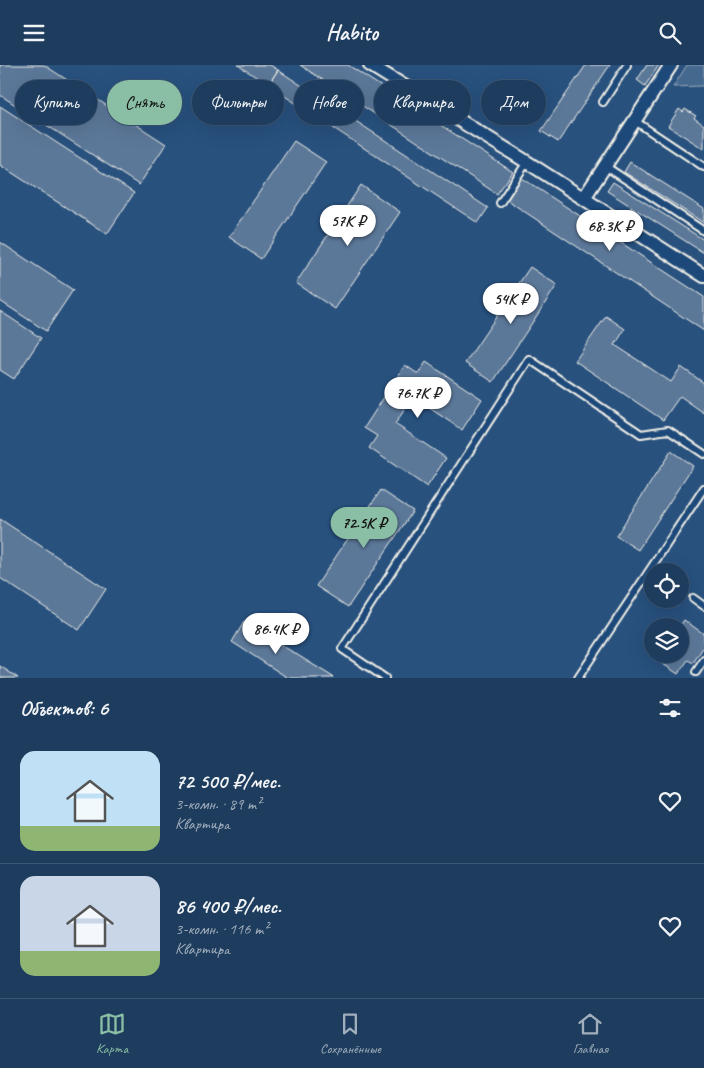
<!DOCTYPE html>
<html lang="ru">
<meta charset="utf-8">
<style>
:root{--surface:#1e3d5e;--page:#264464;--text:#f1f3f6;--muted:#a1aebc;--line:#3c5673;--accent:#8abfa5}
body{margin:0;font-family:Caveat,sans-serif;background:var(--page);color:var(--text);height:100vh;display:flex;flex-direction:column;font-size:19px;white-space:nowrap}
*{box-sizing:border-box;margin:0}
p{font-size:16px;color:var(--muted)}
.icon{flex:none;width:28px;height:28px;fill:none;stroke:currentColor;stroke-width:2;stroke-linecap:round;stroke-linejoin:round}
.map{position:relative;height:613px;overflow:hidden}
.side{display:flex;flex-direction:column;background:var(--surface);flex:1}
.side>*{flex:none}
.banner{position:absolute;left:15px;top:15px;width:675px;height:45px;display:flex;gap:10px}
.fabs{position:absolute;left:644px;top:498px;display:grid;gap:10px}
.fabs a{display:grid;place-items:center;width:45px;height:45px;border-radius:50%;background:var(--surface);box-shadow:0 5px 20px #0002,0 0 0 1px var(--line);font-size:25px}
.price{position:absolute;translate:-50% -42px;padding:0 11px;border-radius:18px;background:#fff;color:#222;font-size:16px;line-height:32px;filter:drop-shadow(0 1px 2px #0008)}
.price::after{content:'';position:absolute;left:50%;top:30px;width:15px;height:11px;margin-left:-8px;background:inherit;clip-path:polygon(0 0,100% 0,50% 100%)}
.price.current{background:var(--accent);color:#111}
ul{padding:0;list-style:none}
li{display:flex;align-items:center;gap:15px;height:125px;padding:0 20px}
li+li{border-top:1px solid var(--line)}
li span{display:grid;place-items:center;flex:none;width:140px;height:100px;border-radius:15px;color:#555}
li>.icon{margin-inline-start:auto}
span .icon{width:60px;height:60px;fill:#fffc;stroke-width:1}
li b{font-size:21px}
h2{display:flex;justify-content:space-between;align-items:center;height:60px;padding:0 20px;font-size:21px}
.tag{padding:0 18px;border-radius:22px;background:var(--surface);box-shadow:0 5px 20px #0002,0 0 0 1px var(--line);font-size:18px;line-height:45px}
.tag.current{background:var(--accent);color:#111}
header{display:flex;justify-content:space-between;align-items:center;height:65px;padding:0 20px;background:var(--surface);font-size:22px;font-weight:700}
.tab-bar{display:flex;justify-content:space-around;align-items:center;height:70px;border-top:1px solid var(--line);background:var(--surface);font-size:14px;color:var(--muted)}
.tab-bar a{display:grid;justify-items:center;gap:2px}
.tab-bar .current{color:var(--accent)}
.map>svg:first-child{display:block}
</style>
<header><svg class="icon" aria-label="menu" viewBox="0 0 24 24"><path d="M4 6h16M4 12h16M4 18h16"/></svg>Habito<svg class="icon" aria-label="search" viewBox="0 0 24 24"><circle cx="10" cy="10" r="6"/><path d="M15 15l6 6"/></svg></header>
<div class="map">
<svg width="704" height="613" viewBox="0 0 704 613">
<rect width="100%" height="100%" fill="#28517e"/>
<filter id="ink" filterUnits="userSpaceOnUse"><feTurbulence type="fractalNoise" baseFrequency=".02" numOctaves="2"/><feDisplacementMap in="SourceGraphic" scale="10" xChannelSelector="R" yChannelSelector="G"/><feConvolveMatrix kernelMatrix="1 2 1 2 8 2 1 2 1" color-interpolation-filters="sRGB"/></filter>
<g filter="url(#ink)">
<path fill="#45688e" stroke="#9cacbb" d="M687,0h17v20l-2,1 -29,1z"/>
<path fill="#5b7899" stroke="#f4f1e8" d="M0,0h44l122,79 -27,41 -139,-90z
M238,0h32l8,5 -10,15z
M300,0h48l165,107 -16,22z
M586,0h24l-52,77 -17,-11z
M647,0h12l-14,21 -8,-6z
M278,5l210,138 -10,15 -210,-138z
M0,41l134,87 -27,41 -107,-69z
M679,44l4,3 2,-3 11,7 -2,2 10,7v24l-36,-23z
M294,76l32,21 -65,97 -32,-22z
M630,97l74,47v14l-80,-51z
M522,113l182,119v34l-197,-131z
M613,117l91,58v13l-97,-62z
M361,120l39,27 -65,97 -39,-26z
M0,177l73,48 -27,41 -46,-30z
M530,202l27,18 -64,97 -28,-19z
M0,246l41,27 -27,41 -14,-9z
M606,251l19,13 -10,16 56,37 10,-15 23,16v30l-24,-17 -17,24 -88,-59z
M426,297l56,37 -20,31 -49,-33 -18,27 51,34 -19,29 -58,-39 8,-12 -13,-8 41,-63 13,9z
M671,386l22,15 -55,84 -22,-14z
M381,425l32,21 -65,96 -32,-21z
M0,454l106,70 -27,41 -79,-52z
M684,555l20,14v12l-11,17 -5,-3 -10,14 -21,-14 4,-6h19v-28z
M244,557l89,55 -1,1h-44l-56,-36z
M0,601l18,12h-18z"/>
<g fill="none" stroke-linecap="round" stroke-linejoin="round">
<g stroke="#f4f1e8" stroke-width="10">
<path id="lane" d="M603,37l24,-37
M635,56l69,46
M605,101l99,65
M500,138l27,-41
M693,533l11,8
M696,607l8,-12
M385,613l-43,-29 187,-290 112,75 27,-4 36,24
M578,613l126,-190"/>
</g>
<g stroke="#f4f1e8" stroke-width="16">
<path id="street" d="M370,0l157,97 177,114
M584,133l87,-133"/>
</g>
<use href="#lane" stroke="#1f4a7a" stroke-width="6"/>
<use href="#street" stroke="#1f4a7a" stroke-width="12"/>
</g>
</g>
</svg>
<div class="fabs">
<a><svg class="icon" aria-label="locate" viewBox="0 0 24 24"><circle cx="12" cy="12" r="6"/><path d="M12 2v4M12 18v4M2 12h4M18 12h4"/></svg></a>
<a><svg class="icon" aria-label="layers" viewBox="0 0 24 24"><path d="M12 4l9 5-9 5-9-5zM3 14l9 5 9-5"/></svg></a>
</div>
<b class="price" style="left:348px;top:182px">57K ₽</b>
<b class="price" style="left:610px;top:187px">68.3K ₽</b>
<b class="price" style="left:511px;top:260px">54K ₽</b>
<b class="price" style="left:418px;top:354px">76.7K ₽</b>
<b class="price current" style="left:364px;top:484px">72.5K ₽</b>
<b class="price" style="left:276px;top:590px">86.4K ₽</b>
<div class="banner">
<a class="tag">Купить</a>
<a class="tag current">Снять</a>
<a class="tag">Фильтры</a>
<a class="tag">Новое</a>
<a class="tag">Квартира</a>
<a class="tag">Дом</a>
</div>
</div>
<section class="side">
<h2>Объектов: 6<svg class="icon" aria-label="filters" viewBox="0 0 24 24"><path d="M4 7h16M4 17h16"/><circle cx="9" cy="7" r="2"/><circle cx="15" cy="17" r="2"/></svg></h2>
<ul>
<li><span style="background:linear-gradient(#bfe0f5 75%,#8fb573 0)"><svg class="icon" aria-label="home" viewBox="0 0 24 24"><path d="M3 11l9-7 9 7M6 9v11h12V9"/></svg></span><div><b>72 500 ₽/мес.</b><p>3-комн. · 89 m²</p><p>Квартира</p></div><svg class="icon" aria-label="heart" viewBox="0 0 24 24"><path d="M12 20l-8-8c-3-5 5-10 8-4 3-6 11-1 8 4z"/></svg></li>
<li><span style="background:linear-gradient(#c9d6e8 75%,#8fb573 0)"><svg class="icon" aria-label="home" viewBox="0 0 24 24"><path d="M3 11l9-7 9 7M6 9v11h12V9"/></svg></span><div><b>86 400 ₽/мес.</b><p>3-комн. · 116 m²</p><p>Квартира</p></div><svg class="icon" aria-label="heart" viewBox="0 0 24 24"><path d="M12 20l-8-8c-3-5 5-10 8-4 3-6 11-1 8 4z"/></svg></li>
</ul>
</section>
<nav class="tab-bar">
<a class="current"><svg class="icon" aria-label="map" viewBox="0 0 24 24"><path d="M3 6l6-2 6 2 6-2v14l-6 2-6-2-6 2zM9 4v14M15 6v14"/></svg>Карта</a>
<a><svg class="icon" aria-label="saved" viewBox="0 0 24 24"><path d="M7 4h10v16l-5-4-5 4z"/></svg>Сохранённые</a>
<a><svg class="icon" aria-label="home" viewBox="0 0 24 24"><path d="M3 11l9-7 9 7M6 9v11h12V9"/></svg>Главная</a>
</nav>
